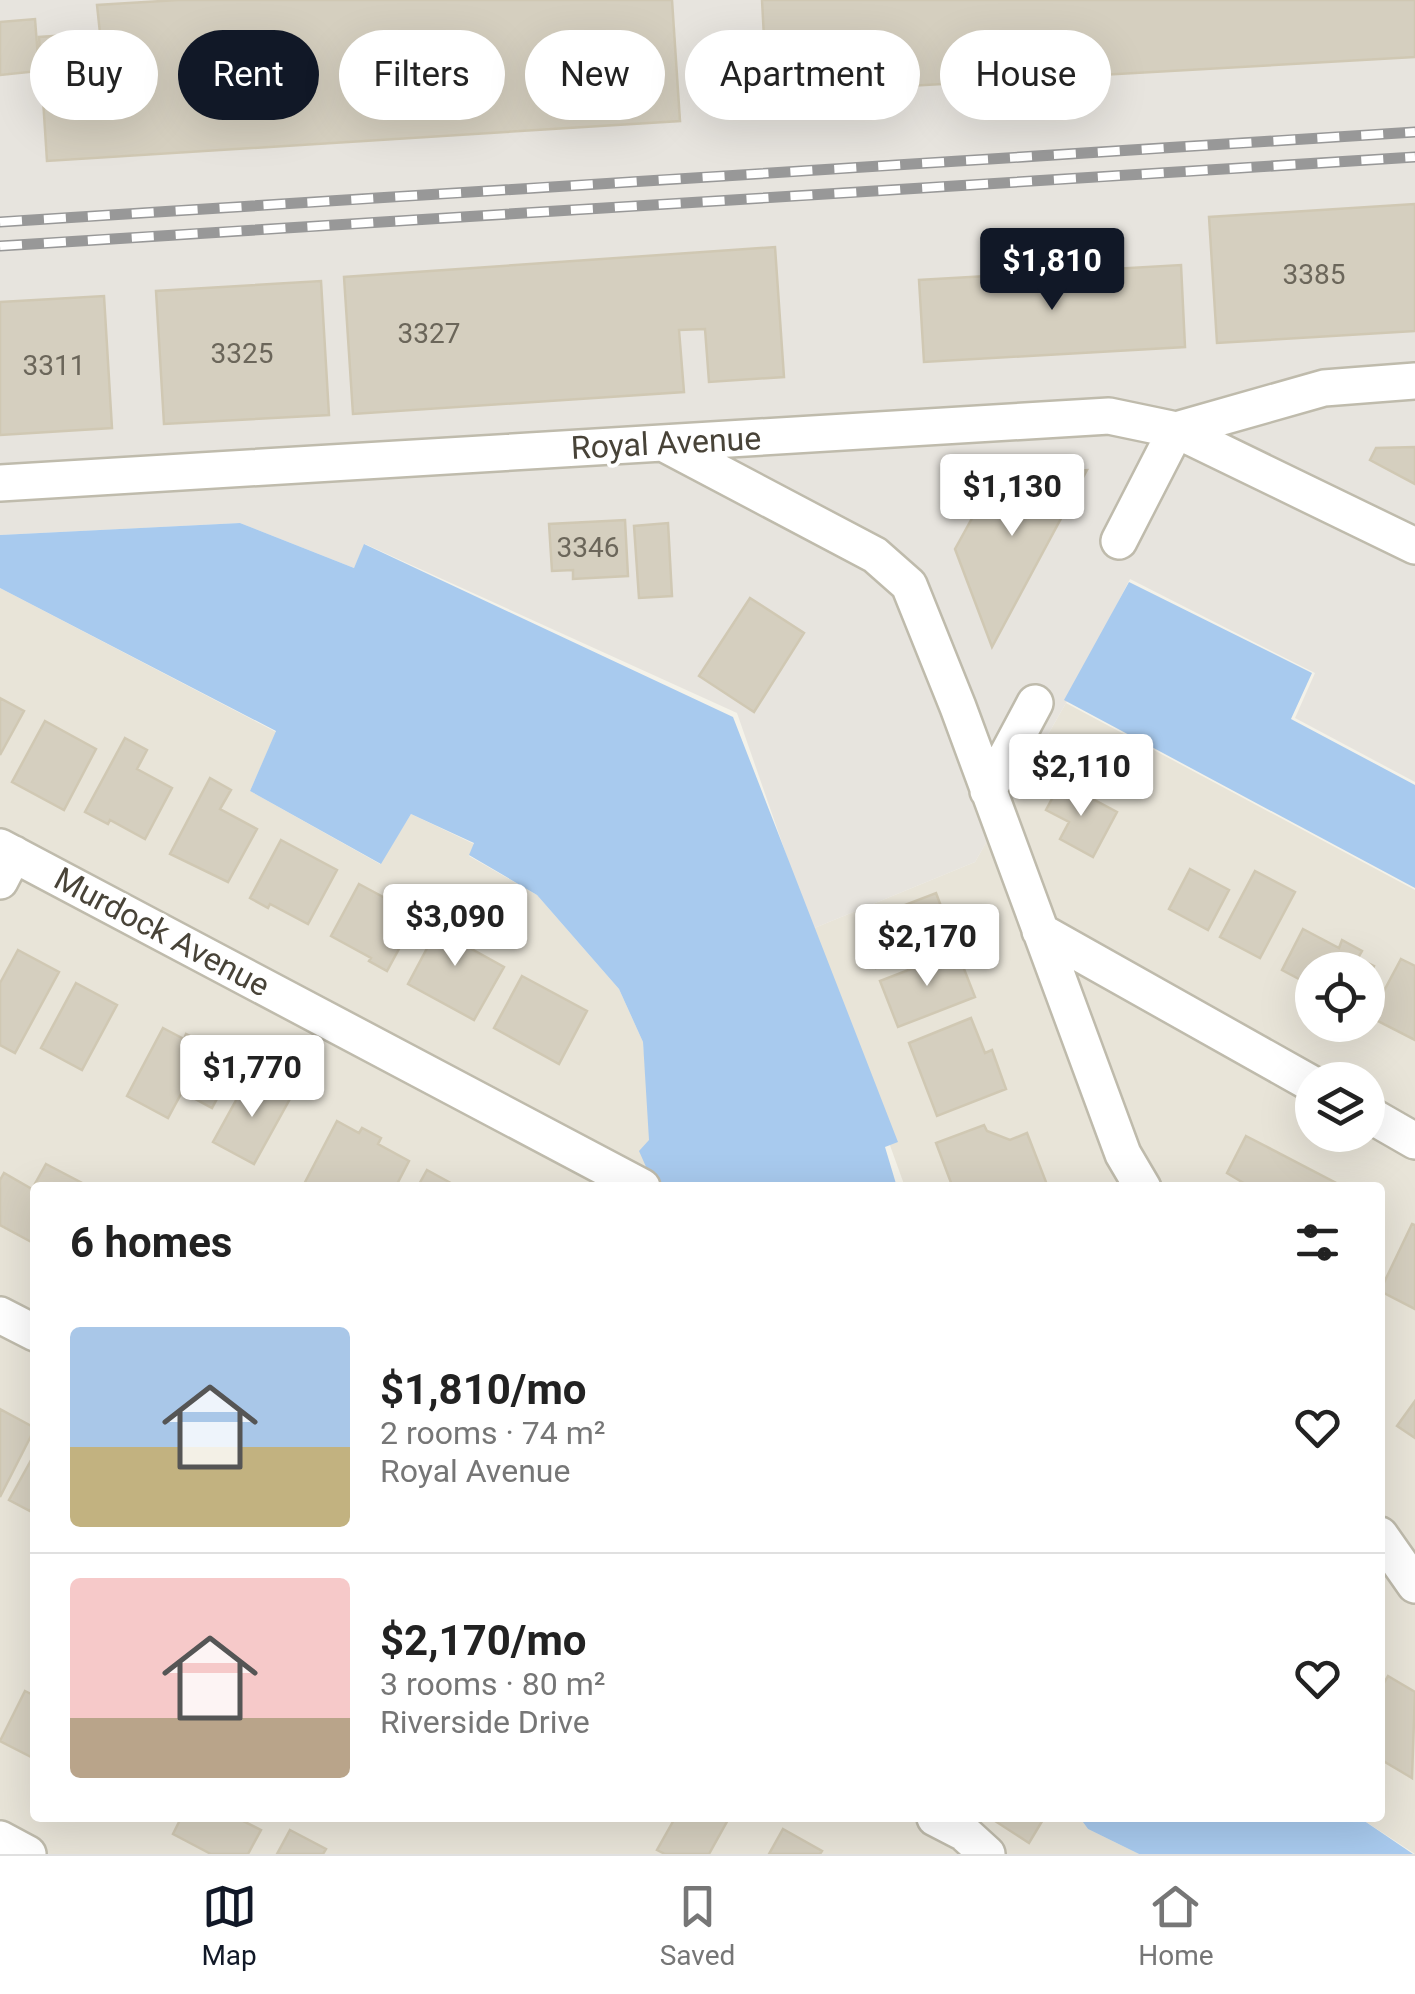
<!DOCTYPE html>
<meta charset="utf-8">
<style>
:root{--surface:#fff;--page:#f6f6f6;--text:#222;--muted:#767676;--line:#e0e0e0;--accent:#111827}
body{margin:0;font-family:Roboto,sans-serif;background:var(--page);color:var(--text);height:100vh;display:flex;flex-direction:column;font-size:38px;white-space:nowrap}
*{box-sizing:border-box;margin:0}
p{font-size:32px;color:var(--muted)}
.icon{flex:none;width:55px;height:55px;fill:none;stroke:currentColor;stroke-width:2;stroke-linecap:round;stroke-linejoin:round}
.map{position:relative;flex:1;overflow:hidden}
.panel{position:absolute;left:30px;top:1182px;width:1355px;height:640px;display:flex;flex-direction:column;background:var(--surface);border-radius:10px;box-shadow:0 10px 40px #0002}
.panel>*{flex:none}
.top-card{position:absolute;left:30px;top:30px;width:1355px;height:90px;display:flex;gap:20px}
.fabs{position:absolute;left:1295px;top:952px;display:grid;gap:20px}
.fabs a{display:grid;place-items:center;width:90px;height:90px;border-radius:50%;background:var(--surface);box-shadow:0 10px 40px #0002;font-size:50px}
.price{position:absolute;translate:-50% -85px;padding:0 22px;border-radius:10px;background:#fff;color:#222;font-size:32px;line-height:65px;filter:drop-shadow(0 2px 5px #0008)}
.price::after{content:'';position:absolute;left:50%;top:60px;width:30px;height:22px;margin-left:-15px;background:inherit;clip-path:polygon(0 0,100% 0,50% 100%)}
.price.selected{background:var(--accent);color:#fff}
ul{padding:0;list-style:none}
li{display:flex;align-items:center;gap:30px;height:250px;padding:0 40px}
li+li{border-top:2px solid var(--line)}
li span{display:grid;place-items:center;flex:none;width:280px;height:200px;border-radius:10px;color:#555}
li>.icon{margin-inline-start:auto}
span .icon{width:120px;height:120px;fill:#fffc;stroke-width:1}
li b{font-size:42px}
h2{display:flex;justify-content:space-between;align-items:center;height:120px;padding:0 40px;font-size:42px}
.pill{padding:0 35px;border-radius:45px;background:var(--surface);box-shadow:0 10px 40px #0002;font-size:35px;line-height:90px}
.pill.selected{background:var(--accent);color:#fff}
.tab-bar{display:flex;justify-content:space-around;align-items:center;height:140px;border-top:2px solid var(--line);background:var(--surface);font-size:28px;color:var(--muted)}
.tab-bar a{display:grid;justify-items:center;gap:5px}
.tab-bar .selected{color:var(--accent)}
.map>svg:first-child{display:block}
</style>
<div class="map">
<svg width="1415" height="1854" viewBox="0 0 1415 1854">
<rect width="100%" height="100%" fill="#f4f2e9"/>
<path fill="#e8e4d8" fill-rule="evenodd" d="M0,588l276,144 -26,59 130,73 31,-50 63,30 -5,12 68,39 82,94 24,53 12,145 -620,1v630h1045l8,11 51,25h-1139z
M1066,703l349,187v964l-55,-36h20v-630l-475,-1 -93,-258 163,-67zM1312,970h56v55h-56zM1312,1080h56v55h-56z"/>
<path fill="#e7e4de" d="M0,0h1415v782l-120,-64 20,-45 -185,-94 -64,124 -91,159 -163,67 -75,-216 -372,-169 -11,24 -114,-45 -240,12z"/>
<path fill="#a8caee" d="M240,523l114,45 10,-24 369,173 165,425 -13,5 12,40h-242l-16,-36 10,-11 -6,-98 -24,-53 -82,-94 -68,-40 5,-12 -63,-29 -30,50 -131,-73 26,-60 -276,-143v-53z
M1129,582l183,91 -21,46 124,66v103l-351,-188z
M1080,1818h280l53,36h-274l-51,-25z"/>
<path fill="#d5cfbf" stroke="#d0c8b3" stroke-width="2.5" d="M178,0h494l8,121 -633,40 -8,-124 61,-4 -3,-28z
M762,0h653v57l-648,37z
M35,19l4,52 -39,4v-53z
M1415,204v127l-198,12 -8,-126z
M775,247l9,130 -75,5 -4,-53 -26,1 5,62 -331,22 -9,-137z
M1181,265l4,82 -261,15 -5,-82z
M321,281l8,134 -165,9 -8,-133z
M104,296l8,132 -112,7v-133z
M1415,447v37l-45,-24 6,-12z
M1087,470l-95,177 -37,-98 41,-74z
M625,520l3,56 -55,3v-9l-21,1 -3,-47z
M668,523l4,73 -33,2 -5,-72z
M750,598l54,35 -50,79 -55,-36z
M0,698l24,13 -24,44z
M45,721l51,28 -32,61 -52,-28z
M125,738l22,12 -10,19 35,19 -27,51 -35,-19 -2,4 -23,-12z
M210,778l21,12 -11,19 37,20 -29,53 -58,-28z
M1061,782l56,30 -24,45 -33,-18 9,-17 -23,-12z
M281,840l56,30 -29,54 -38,-20 -2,4 -18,-10z
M1190,869l39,21 -21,40 -39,-21z
M1255,871l40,21 -35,66 -40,-21z
M359,884l41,22 11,-20 17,9 -41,76 -18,-10 2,-3 -40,-22z
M936,893l17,45 -77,30 -18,-45z
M448,909l22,12 -11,21 45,25 -30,53 -66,-36z
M1303,929l36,19 3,-8 20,11 -4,7 16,8 -6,12v-8h-56v16l-30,-16z
M18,950l41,22 -44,81 -15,-8v-62z
M957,951l18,46 -77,30 -18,-46z
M1401,959l14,7v74l-45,-23z
M522,976l65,35 -28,53 -65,-36z
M76,983l41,22 -35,65 -41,-22z
M971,1018l14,35 7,-3 14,39 -69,27 -28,-73z
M163,1028l21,11 2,-5 20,10 -4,5 32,18 -22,41 -30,-16 -14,26 -41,-22z
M250,1075l41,22 -37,67 -41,-22z
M337,1121l22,12 3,-5 19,10 -3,6 31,17 -14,27h-93z
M984,1125l3,6 23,9 17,-7 19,49 -14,6h-79l-17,-45z
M1246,1136l100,52h-94l-25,-15z
M46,1164l40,21 -51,3v56l-35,-19v-45l4,-7 28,16z
M427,1170l33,18h-43z
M1412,1224l3,1v84l-35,-18z
M1415,1401v37l-18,-12z
M0,1409l35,19 -35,69z
M35,1453v49l-5,9 -21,-11z
M1388,1676l27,16 -3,86 -32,-19v-69z
M25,1691l10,5v63l-35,-18z
M181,1818h56l24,12 -13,24h-37l-38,-20z
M675,1818h54l-20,36h-44l-8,-4z
M997,1818h47l-15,25 -34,-22z
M783,1829l39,22 -2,3h-51z
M290,1830l36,19 -3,5h-46z"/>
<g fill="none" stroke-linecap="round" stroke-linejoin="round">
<g stroke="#bfbbac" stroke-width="40">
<path id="minor" d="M663,443l212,112 34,30 49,122 165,447 20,34
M0,483l1109,-67 67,14 148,-42 91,-7
M1119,541l57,-111 239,116
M988,791l47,-88
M0,847l642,340
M0,881l14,-27
M1040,931l272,153
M1368,1114l47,27
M0,1315l35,18
M1380,1535l35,50
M935,1818l29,15 23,21
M0,1839l28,15"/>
</g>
<use href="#minor" stroke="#fff" stroke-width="35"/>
<g stroke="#989898" stroke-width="11">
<path id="rail" d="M0,222l1415,-90
M0,246l1415,-89"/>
</g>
<use href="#rail" stroke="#fff" stroke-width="8" stroke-dasharray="22" stroke-linecap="butt"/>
</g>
<g text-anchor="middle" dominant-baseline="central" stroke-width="8" stroke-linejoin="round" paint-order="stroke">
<g font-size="28" fill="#6b665a">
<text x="1314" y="274">3385</text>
<text x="429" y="333">3327</text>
<text x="242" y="353">3325</text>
<text x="54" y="365">3311</text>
<text x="588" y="547">3346</text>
</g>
<g font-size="32" fill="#484338" stroke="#fff">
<text transform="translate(666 443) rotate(-3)">Royal Avenue</text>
<text transform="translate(162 932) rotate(28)">Murdock Avenue</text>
</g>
</g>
</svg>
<div class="fabs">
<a><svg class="icon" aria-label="locate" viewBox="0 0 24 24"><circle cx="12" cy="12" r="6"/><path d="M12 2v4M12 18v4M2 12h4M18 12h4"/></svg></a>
<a><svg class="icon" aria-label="layers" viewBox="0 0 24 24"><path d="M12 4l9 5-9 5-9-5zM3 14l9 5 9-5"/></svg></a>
</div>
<b class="price selected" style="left:1052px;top:313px">$1,810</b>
<b class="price" style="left:1012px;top:539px">$1,130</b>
<b class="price" style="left:1081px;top:819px">$2,110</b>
<b class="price" style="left:455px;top:969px">$3,090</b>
<b class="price" style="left:927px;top:989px">$2,170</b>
<b class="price" style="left:252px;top:1120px">$1,770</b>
<div class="top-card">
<a class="pill">Buy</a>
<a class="pill selected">Rent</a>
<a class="pill">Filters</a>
<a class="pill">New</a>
<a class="pill">Apartment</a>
<a class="pill">House</a>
</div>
<section class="panel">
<h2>6 homes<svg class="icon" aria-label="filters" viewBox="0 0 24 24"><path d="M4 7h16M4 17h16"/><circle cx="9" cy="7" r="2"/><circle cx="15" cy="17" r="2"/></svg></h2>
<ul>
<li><span style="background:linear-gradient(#a9c7e8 60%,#c2b280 0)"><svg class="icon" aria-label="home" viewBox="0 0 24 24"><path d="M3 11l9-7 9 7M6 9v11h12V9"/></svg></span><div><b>$1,810/mo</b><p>2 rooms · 74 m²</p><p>Royal Avenue</p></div><svg class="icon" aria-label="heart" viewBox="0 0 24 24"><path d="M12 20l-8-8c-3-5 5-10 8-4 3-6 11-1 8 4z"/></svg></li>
<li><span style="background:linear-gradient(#f6c9c9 70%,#b9a48a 0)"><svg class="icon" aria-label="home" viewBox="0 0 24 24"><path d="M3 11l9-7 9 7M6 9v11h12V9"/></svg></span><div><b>$2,170/mo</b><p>3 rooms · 80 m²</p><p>Riverside Drive</p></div><svg class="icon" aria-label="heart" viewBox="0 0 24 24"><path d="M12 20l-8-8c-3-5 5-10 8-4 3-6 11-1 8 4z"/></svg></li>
</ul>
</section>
</div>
<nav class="tab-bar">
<a class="selected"><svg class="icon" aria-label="map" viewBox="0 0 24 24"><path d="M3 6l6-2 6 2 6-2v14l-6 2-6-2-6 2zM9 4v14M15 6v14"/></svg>Map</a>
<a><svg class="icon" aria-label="saved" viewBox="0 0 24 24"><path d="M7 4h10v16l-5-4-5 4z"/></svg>Saved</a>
<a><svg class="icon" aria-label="home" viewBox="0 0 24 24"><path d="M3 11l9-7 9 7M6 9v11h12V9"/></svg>Home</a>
</nav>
